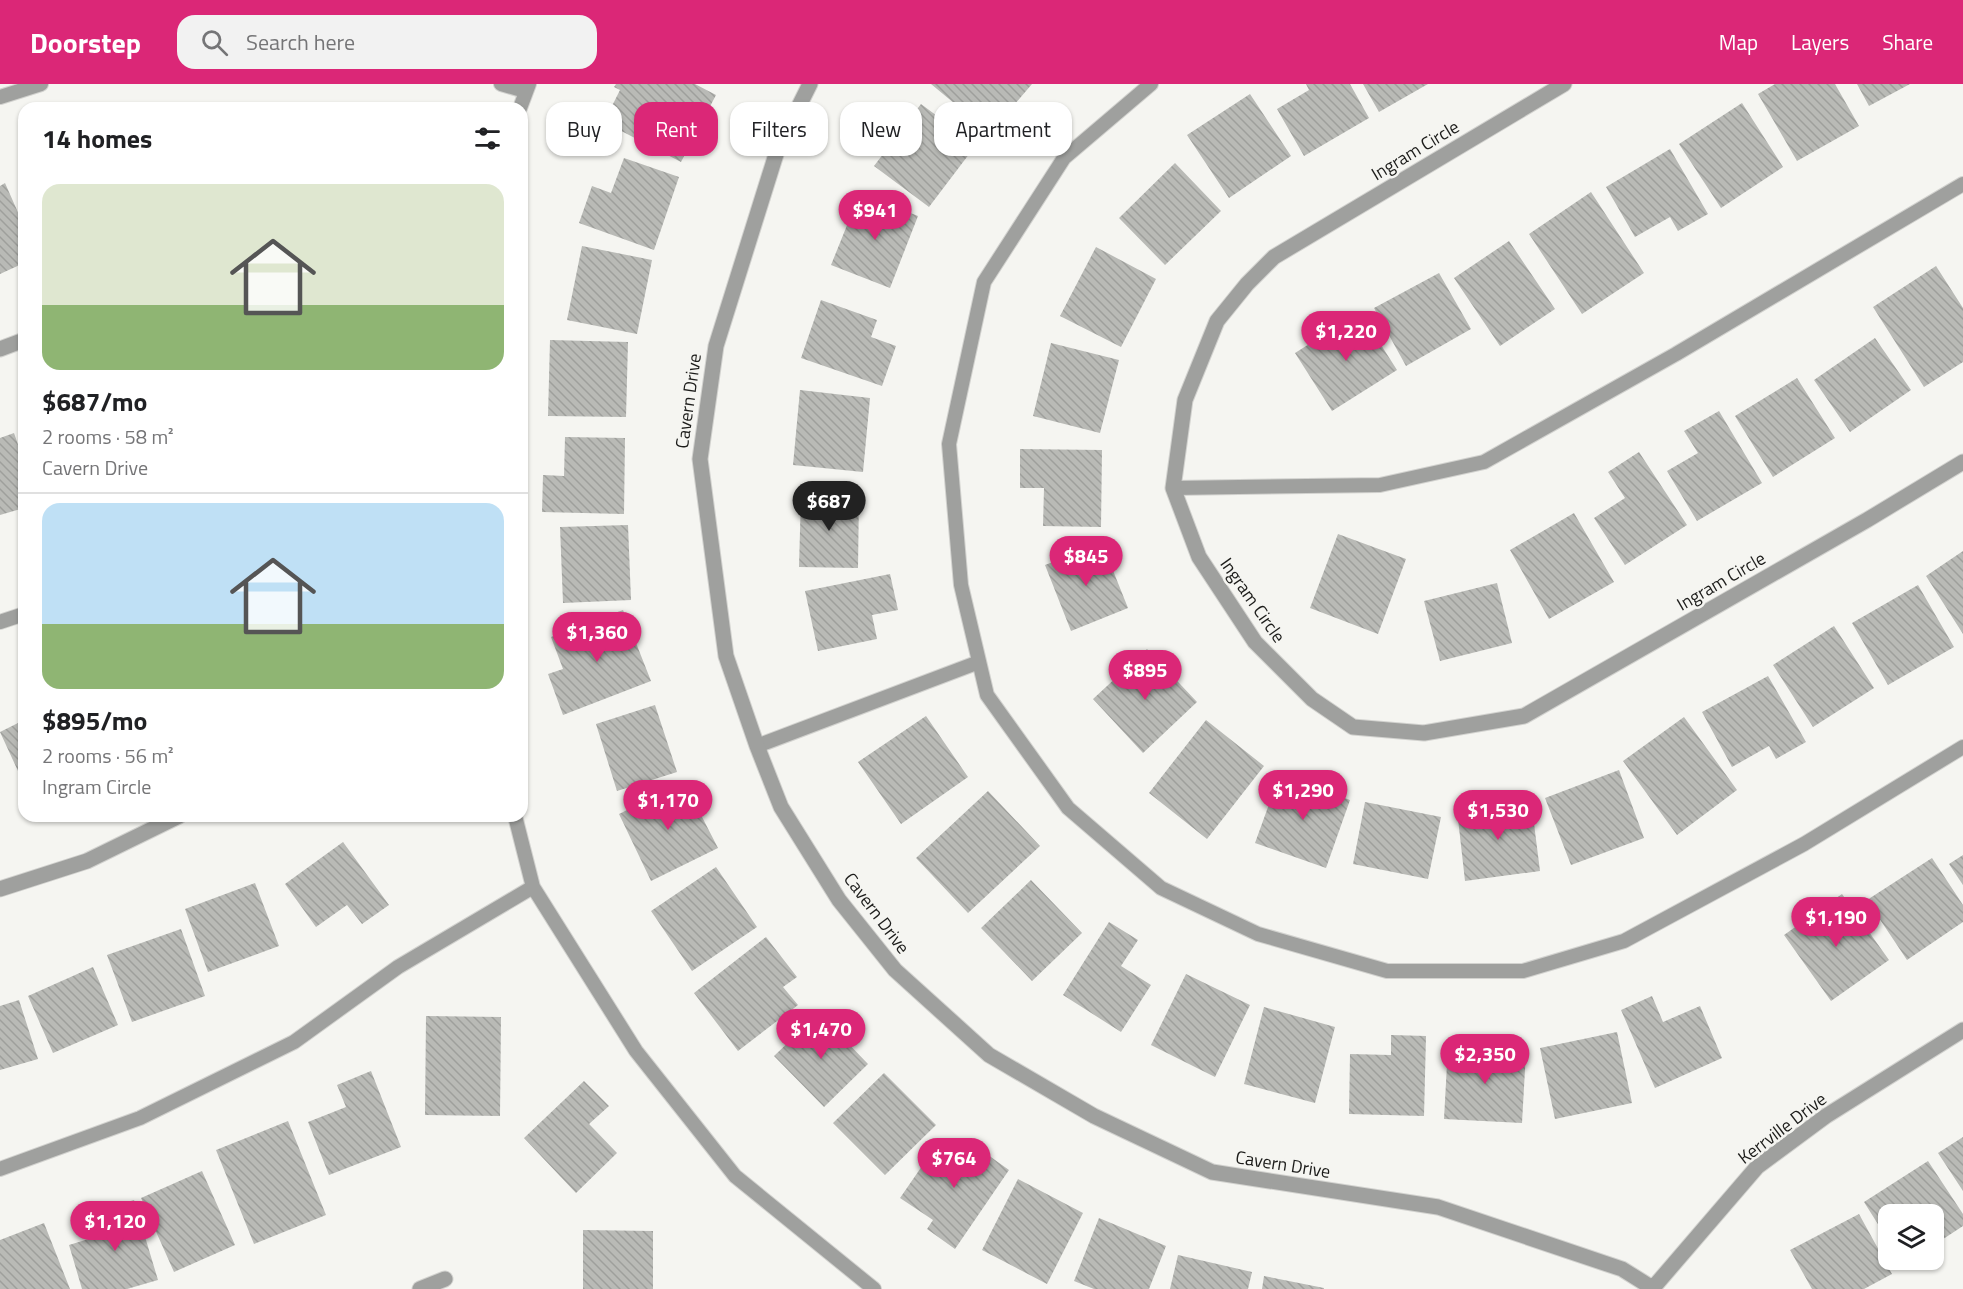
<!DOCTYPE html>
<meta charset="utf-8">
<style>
:root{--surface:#fff;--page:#f2f2f2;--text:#202124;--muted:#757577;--line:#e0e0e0;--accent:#db2777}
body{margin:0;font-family:"Titillium Web",sans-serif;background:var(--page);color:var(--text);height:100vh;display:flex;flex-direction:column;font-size:22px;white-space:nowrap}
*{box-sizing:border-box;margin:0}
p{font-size:20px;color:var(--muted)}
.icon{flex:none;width:33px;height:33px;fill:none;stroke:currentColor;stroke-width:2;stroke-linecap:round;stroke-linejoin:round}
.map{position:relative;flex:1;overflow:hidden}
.sheet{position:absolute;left:18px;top:18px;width:510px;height:720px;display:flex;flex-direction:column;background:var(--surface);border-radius:18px;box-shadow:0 2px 4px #0004}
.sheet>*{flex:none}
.hud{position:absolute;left:546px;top:18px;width:570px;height:54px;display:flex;gap:12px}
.tools{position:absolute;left:1878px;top:1120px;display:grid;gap:12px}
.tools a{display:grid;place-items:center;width:66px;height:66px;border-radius:12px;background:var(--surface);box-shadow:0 2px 4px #0004;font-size:30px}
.price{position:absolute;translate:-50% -51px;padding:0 14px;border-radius:21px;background:var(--accent);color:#fff;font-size:20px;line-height:39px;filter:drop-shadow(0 2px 3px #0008)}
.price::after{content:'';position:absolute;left:50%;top:36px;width:18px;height:14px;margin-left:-9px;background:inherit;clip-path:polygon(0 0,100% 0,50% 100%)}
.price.active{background:#222;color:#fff}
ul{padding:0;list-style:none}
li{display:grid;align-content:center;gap:12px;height:318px;padding:0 24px}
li+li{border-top:2px solid var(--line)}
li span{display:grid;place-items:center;height:186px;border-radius:18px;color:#555}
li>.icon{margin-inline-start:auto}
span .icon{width:108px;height:108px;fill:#fffc;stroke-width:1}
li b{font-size:26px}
h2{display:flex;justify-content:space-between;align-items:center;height:72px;padding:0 24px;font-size:26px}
.pill{padding:0 21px;border-radius:18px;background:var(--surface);box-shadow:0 2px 4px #0004;font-size:21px;line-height:54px}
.pill.active{background:var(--accent);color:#fff}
header{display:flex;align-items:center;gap:36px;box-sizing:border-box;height:84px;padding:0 30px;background:var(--accent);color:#fff}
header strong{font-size:28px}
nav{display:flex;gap:33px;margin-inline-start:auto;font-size:21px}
.search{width:420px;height:54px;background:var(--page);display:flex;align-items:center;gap:15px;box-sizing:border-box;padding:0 21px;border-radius:18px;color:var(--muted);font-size:22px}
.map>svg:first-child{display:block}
</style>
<header>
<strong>Doorstep</strong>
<div class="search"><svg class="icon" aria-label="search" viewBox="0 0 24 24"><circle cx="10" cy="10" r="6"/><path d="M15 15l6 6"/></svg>Search here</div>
<nav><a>Map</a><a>Layers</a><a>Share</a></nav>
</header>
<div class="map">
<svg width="1963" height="1205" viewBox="0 0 1963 1205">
<defs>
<pattern id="building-back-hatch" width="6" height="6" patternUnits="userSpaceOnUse" patternTransform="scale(1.5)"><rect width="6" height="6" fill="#b9bab6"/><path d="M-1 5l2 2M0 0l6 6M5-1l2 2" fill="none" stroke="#9e9f9c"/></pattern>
</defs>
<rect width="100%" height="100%" fill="#f5f5f1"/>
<path fill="url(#building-back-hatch)" d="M616,0h79l21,11 -35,67 -77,-40 16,-32 -6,-3z
M931,0h101l-42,49z
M1306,0h44l19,34 -65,38 -27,-47 32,-19z
M1363,0h65l-49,28z
M1775,0h60l24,42 -62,35 -39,-67z
M1857,0h53l-41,22z
M1250,10l41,62 -62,42 -42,-63z
M1742,19l41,64 -62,41 -42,-64z
M921,20l55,41 -47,62 -55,-41z
M1670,65l38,65 -30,17 -8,-14 -35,20 -29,-50z
M624,74l55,19 -25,73 -75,-27 13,-37 19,7z
M1175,79l46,48 -56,54 -46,-47z
M24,94v16l-6,-14z
M5,99l19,43v37l-24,11v-88z
M1591,108l53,81 -62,41 -53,-80z
M860,109l58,23 -28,72 -59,-23z
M1509,157l46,68 -55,37 -46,-68z
M582,162l70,14 -15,74 -70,-14z
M1096,163l60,32 -35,68 -61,-31z
M1936,182l27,42v54l-39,25 -51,-80z
M1439,189l32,56 -65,37 -32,-58z
M821,216l56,20 -6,17 25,9 -14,40 -81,-28z
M1360,228l37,58 -65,41 -37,-58z
M1875,254l36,52 -61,42 -36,-52z
M550,256l78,2 -2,75 -78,-1z
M1051,259l68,17 -19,73 -67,-17z
M1797,294l38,60 -62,39 -38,-61z
M800,306l70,8 -7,74 -70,-7z
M1719,327l43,72 -65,38 -30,-50 31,-18 -14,-22z
M14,349l10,29v46l-24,7v-77z
M565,353l60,1 -1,76 -82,-2 1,-37 21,1z
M1020,365l82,1 -1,77 -58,-1 1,-38h-24z
M1639,368l48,73 -62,40 -31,-47 31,-20 -17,-26z
M801,411l58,1 -1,72 -59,-1z
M1574,429l40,69 -65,37 -39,-69z
M628,441l3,75 -68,3 -3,-76z
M1338,450l68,25 -28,75 -68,-26z
M1102,459l26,65 -57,23 -26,-66z
M1963,467v83l-37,-58z
M890,490l8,36 -26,5 5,24 -59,12 -13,-60z
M1497,499l15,60 -72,18 -16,-60z
M1918,501l36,62 -66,38 -36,-62z
M623,526l28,71 -88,34 -15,-41 15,-5 -12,-32z
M1834,542l40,62 -61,39 -40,-62z
M1147,565l50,53 -54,51 -50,-54z
M1768,592l38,66 -30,17 -7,-13 -37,21 -30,-55z
M655,621l22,67 -60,19 -21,-67z
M926,632l42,61 -67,47 -43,-62z
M1684,633l53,73 -60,45 -54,-74z
M24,636v64l-24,-52z
M1206,636l58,46 -57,73 -58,-46z
M1619,686l25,68 -73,27 -26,-67z
M1280,690l70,26 -24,68 -71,-25z
M684,698l34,66 -67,33 -32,-67z
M988,707l52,55 -72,67 -52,-55z
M1531,716l9,71 -75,10 -8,-71z
M1365,718l76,15 -13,62 -75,-15z
M343,758l46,63 -27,19 -15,-19 -31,22 -31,-43z
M1963,771v30l-14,-21z
M1932,774l31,47v17l-56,38 -40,-60z
M716,783l41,60 -65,44 -41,-60z
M1031,796l51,53 -50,48 -51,-53z
M255,799l24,63 -71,26 -23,-63z
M1842,810l47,66 -58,41 -47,-66z
M1109,838l29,18 -17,26 30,19 -30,47 -58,-37z
M181,845l24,67 -73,26 -25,-67z
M766,853l31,40 -14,10 15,18 -60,46 -44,-58z
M93,883l25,58 -65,28 -25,-57z
M1186,890l64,31 -35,72 -64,-32z
M1652,912l11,26 37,-16 22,52 -67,30 -34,-78z
M19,916l19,59 -38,11v-64z
M1264,923l71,20 -20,76 -71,-19z
M819,929l49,51 -44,43 -50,-51z
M426,932l75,1 -1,99 -75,-1z
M1617,948l15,71 -77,16 -15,-71z
M1391,951l35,1 -2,80 -75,-2 1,-60 41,1z
M1448,962l78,6 -4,71 -78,-4z
M371,987l30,76 -72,28 -21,-53 38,-15 -9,-22z
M884,989l52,52 -51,50 -52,-52z
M584,997l25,25 -20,18 28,29 -41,40 -52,-55z
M288,1037l38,94 -72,29 -38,-94z
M1963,1053v54l-25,-38z
M940,1056l19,12 8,-12 42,30 -54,79 -28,-20 6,-9 -33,-22z
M1928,1077l35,53v12l-29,19v-30h-46v25l-24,-38z
M202,1087l33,74 -61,27 -33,-74z
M1018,1095l65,34 -36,71 -65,-34z
M134,1116l24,80 -31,9h-45l-13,-44 36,-11 -8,-23z
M1859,1130l33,60 -28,15h-52l-22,-39z
M1099,1134l67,28 -17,43h-55l-20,-8z
M44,1139l26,66h-70v-49z
M583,1146l70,1v58h-70z
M1178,1171l74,17 -4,17h-78z
M1264,1192l60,12v1h-62z"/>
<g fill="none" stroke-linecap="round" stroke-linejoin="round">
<g stroke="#d2d2cf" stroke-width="16">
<path id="lane" d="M501,0l24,7
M1151,0l-87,74 -80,124 -35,162 12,141 26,110 81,113 93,80 97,46 129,37h136l101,-30 180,-97 159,-97
M0,13l41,-13
M520,24l9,-24
M1173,404l207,-3 104,-23 192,-108 287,-170
M0,538l24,-8
M757,662l222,-84
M515,732l18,71 103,164 99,125 139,113
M0,1085l140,-51 154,-76 104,-75 135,-80"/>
</g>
<g stroke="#d2d2cf" stroke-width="17">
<path id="street" d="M810,0l-32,64 -62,198 -16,113 26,197 31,90 24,61 58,93 56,70 94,85 105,61 118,56 226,35 184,62 32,20
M1564,0l-290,173 -27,27 -30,37 -32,79 -12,88 26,69 56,85 57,57 41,28 71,6 100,-17 343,-196 96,-58
M0,265l24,-9
M0,805l87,-28 92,-45
M1653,1204l104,-121 69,-51 137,-86
M420,1205l25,-10"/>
</g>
<use href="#lane" stroke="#9fa09e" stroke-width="14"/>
<use href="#street" stroke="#9fa09e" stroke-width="15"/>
</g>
<g text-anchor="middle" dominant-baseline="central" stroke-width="5" stroke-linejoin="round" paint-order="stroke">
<g font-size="18" fill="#1c1c1a" stroke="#f5f5f1">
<text transform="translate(1415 66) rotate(-31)">Ingram Circle</text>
<text transform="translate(688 317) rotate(-82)">Cavern Drive</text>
<text transform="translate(1721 497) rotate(-30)">Ingram Circle</text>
<text transform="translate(1253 516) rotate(55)">Ingram Circle</text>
<text transform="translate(877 829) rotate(53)">Cavern Drive</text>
<text transform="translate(1782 1044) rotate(-37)">Kerrville Drive</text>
<text transform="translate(1283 1080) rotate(9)">Cavern Drive</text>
</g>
</g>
</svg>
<div class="tools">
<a><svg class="icon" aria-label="layers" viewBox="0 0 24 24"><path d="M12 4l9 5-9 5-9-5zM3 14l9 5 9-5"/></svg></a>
</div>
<b class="price" style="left:875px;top:157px">$941</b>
<b class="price" style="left:1346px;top:278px">$1,220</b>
<b class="price active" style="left:829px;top:448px">$687</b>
<b class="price" style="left:1086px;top:503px">$845</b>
<b class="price" style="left:597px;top:579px">$1,360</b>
<b class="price" style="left:1145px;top:617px">$895</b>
<b class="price" style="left:1303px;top:737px">$1,290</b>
<b class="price" style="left:668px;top:747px">$1,170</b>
<b class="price" style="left:1498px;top:757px">$1,530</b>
<b class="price" style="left:1836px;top:864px">$1,190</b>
<b class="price" style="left:821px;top:976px">$1,470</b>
<b class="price" style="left:1485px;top:1001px">$2,350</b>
<b class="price" style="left:954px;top:1105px">$764</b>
<b class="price" style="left:115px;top:1168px">$1,120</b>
<div class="hud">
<a class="pill">Buy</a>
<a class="pill active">Rent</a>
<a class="pill">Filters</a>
<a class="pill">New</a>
<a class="pill">Apartment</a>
</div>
<section class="sheet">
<h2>14 homes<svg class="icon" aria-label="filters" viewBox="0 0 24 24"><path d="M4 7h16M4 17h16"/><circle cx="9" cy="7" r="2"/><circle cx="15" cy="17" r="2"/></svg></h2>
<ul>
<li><span style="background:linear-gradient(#dfe7d0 65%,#8fb573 0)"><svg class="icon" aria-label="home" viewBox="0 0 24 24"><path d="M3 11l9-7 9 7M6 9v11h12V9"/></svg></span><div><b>$687/mo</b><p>2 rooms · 58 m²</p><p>Cavern Drive</p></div></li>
<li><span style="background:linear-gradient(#bfe0f5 65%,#8fb573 0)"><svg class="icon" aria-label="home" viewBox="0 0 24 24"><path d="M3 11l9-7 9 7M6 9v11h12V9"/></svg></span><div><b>$895/mo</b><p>2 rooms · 56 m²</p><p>Ingram Circle</p></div></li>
</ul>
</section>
</div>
